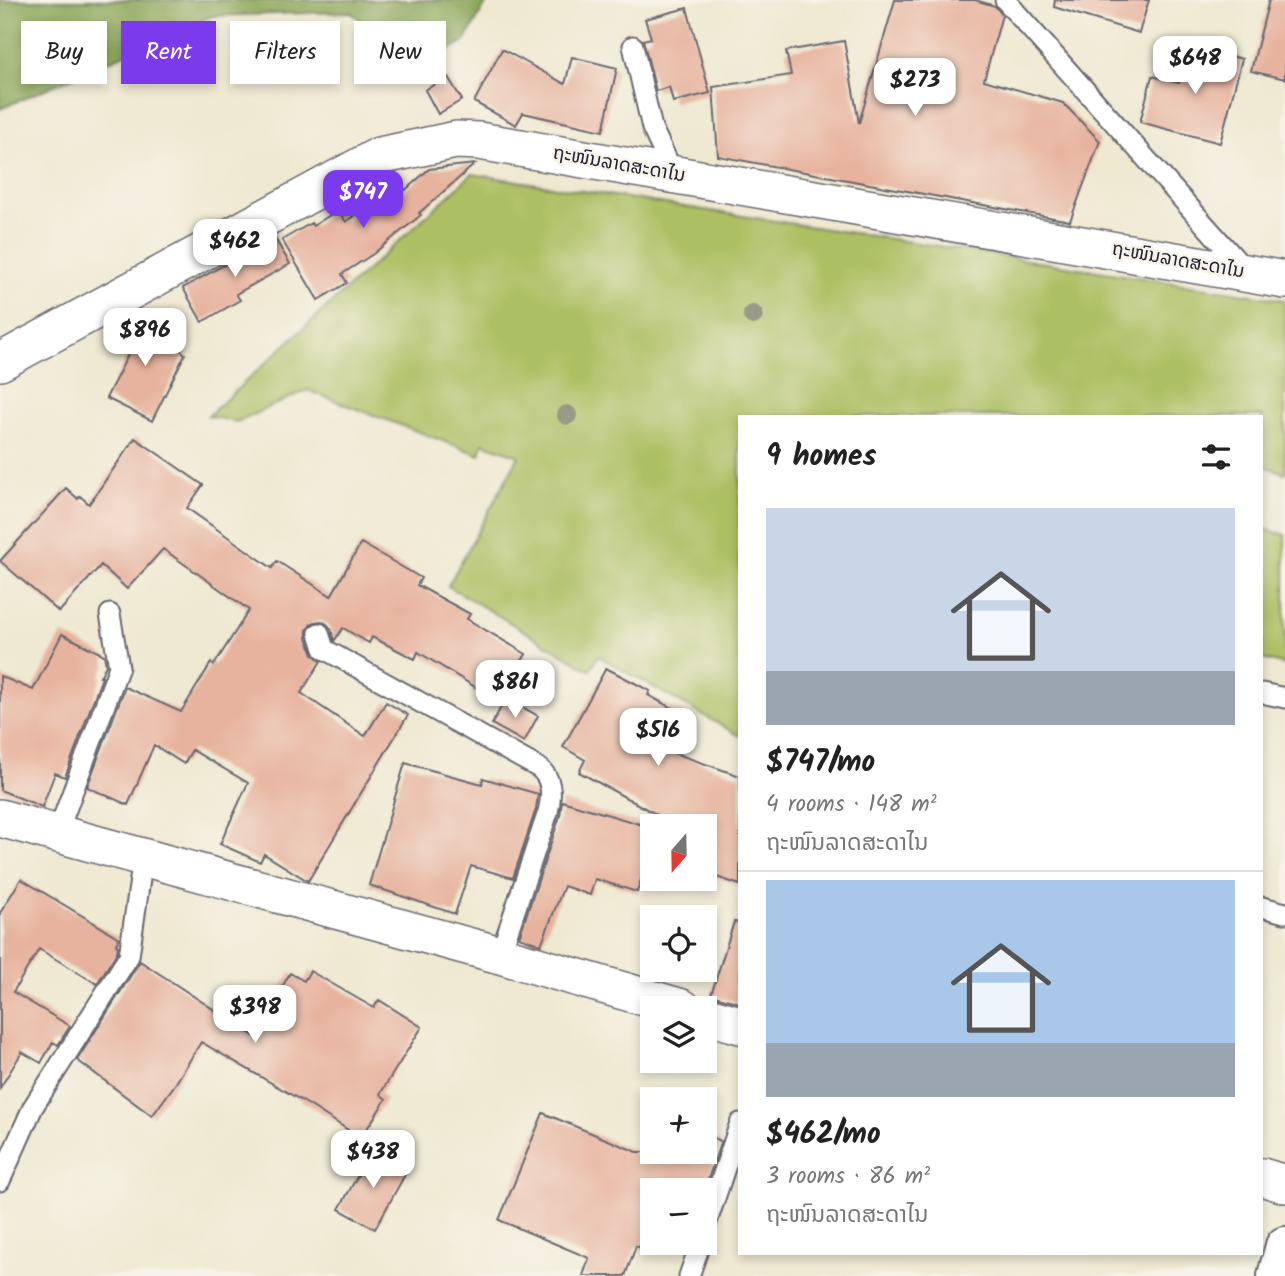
<!DOCTYPE html>
<meta charset="utf-8">
<style>
:root{--surface:#fff;--page:#f6f6f6;--text:#222;--muted:#767676;--line:#e0e0e0;--accent:#7c3aed}
body{margin:0;font-family:Kalam,"Noto Sans Lao",sans-serif;background:var(--page);color:var(--text);height:100vh;display:flex;flex-direction:column;font-size:26px;white-space:nowrap}
*{box-sizing:border-box;margin:0}
p{font-size:23px;color:var(--muted)}
.icon{flex:none;width:38px;height:38px;fill:none;stroke:currentColor;stroke-width:2;stroke-linecap:round;stroke-linejoin:round}
.map{position:relative;flex:1;overflow:hidden}
.side{position:absolute;left:738px;top:415px;width:525px;height:840px;display:flex;flex-direction:column;background:var(--surface);border-radius:0px;box-shadow:0 4px 10px #0003}
.side>*{flex:none}
.hud{position:absolute;left:21px;top:21px;width:612px;height:63px;display:flex;gap:14px}
.needle{width:46px;rotate:200deg}
.tools{position:absolute;left:640px;top:814px;display:grid;gap:14px}
.tools a{display:grid;place-items:center;width:77px;height:77px;border-radius:0px;background:var(--surface);box-shadow:0 4px 10px #0003;font-size:35px}
.price{position:absolute;translate:-50% -60px;padding:0 16px;border-radius:14px;background:#fff;color:#222;font-size:23px;line-height:46px;filter:drop-shadow(0 2px 4px #0008)}
.price::after{content:'';position:absolute;left:50%;top:42px;width:21px;height:16px;margin-left:-10px;background:inherit;clip-path:polygon(0 0,100% 0,50% 100%)}
.price.active{background:var(--accent);color:#fff}
ul{padding:0;list-style:none}
li{display:grid;align-content:center;gap:14px;height:371px;padding:0 28px}
li+li{border-top:2px solid var(--line)}
li span{display:grid;place-items:center;height:217px;border-radius:0px;color:#555}
li>.icon{margin-inline-start:auto}
span .icon{width:126px;height:126px;fill:#fffc;stroke-width:1}
li b{font-size:30px}
h2{display:flex;justify-content:space-between;align-items:center;height:84px;padding:0 28px;font-size:30px}
.tag{padding:0 24px;border-radius:0px;background:var(--surface);box-shadow:0 4px 10px #0003;font-size:24px;line-height:63px}
.tag.active{background:var(--accent);color:#fff}
.map>svg:first-child{display:block}
</style>
<div class="map">
<svg width="1285" height="1276" viewBox="0 0 1285 1276">
<rect width="100%" height="100%" fill="#f7f3e8"/>
<filter id="ink" filterUnits="userSpaceOnUse"><feTurbulence type="fractalNoise" baseFrequency=".0143" numOctaves="2"/><feDisplacementMap in="SourceGraphic" scale="14" xChannelSelector="R" yChannelSelector="G"/><feConvolveMatrix kernelMatrix="1 2 1 2 8 2 1 2 1" color-interpolation-filters="sRGB"/></filter>
<filter id="wash" filterUnits="userSpaceOnUse"><feTurbulence type="fractalNoise" baseFrequency=".00686" numOctaves="4" result="noise"/><feDisplacementMap in="SourceGraphic" scale="28" xChannelSelector="R" yChannelSelector="G"/><feGaussianBlur stdDeviation="1.57" result="paint"/><feColorMatrix in="noise" values="0 0 0 0 0 0 0 0 0 0 0 0 0 0 0 0 0 1.4 0 .05"/><feComposite in="paint" operator="in"/></filter>
<g filter="url(#wash)">
<rect width="100%" height="100%" fill="#efe9d2"/>
<path fill="#adbf63" stroke="#68704f" stroke-width="2" d="M472,174l813,126v173l-23,-8v-49h-522v320l-142,-80 -8,14 -142,-84 71,-130 -36,-13 -3,12 -173,-65 -70,32 -29,-6z
M1262,528l23,7v130l-23,-6z"/>
<path fill="#8aa659" stroke="#56644a" stroke-width="2" d="M0,0h486l1,2 -22,39 -45,25 -70,-54 -138,4 -212,93z"/>
<g id="blocks">
<path fill="#e7b39e" d="M895,0h80l20,6 7,9 -18,65 79,23 37,38 -30,80 -352,-65 -5,-69 78,-12 -5,-24 58,-10 15,82z
M1055,0h94l-10,33 -85,-26z
M1269,0h16v79l-34,-8z
M687,8l23,85 -37,9 -4,-15 -13,4 -13,-51 8,-2 -6,-19z
M1189,45l53,14 -22,84 -80,-21 12,-46 27,7z
M502,49l63,35 7,-27 45,11 -14,63 -80,-18 -7,12 -42,-23z
M448,77l14,23 -24,14 -13,-24z
M475,164l-56,49 2,2 -48,39 -31,20 5,9 -29,17 -36,-60 29,-17 2,3 25,-16 8,12 47,-39 9,10 27,-24z
M274,237l16,27 -54,30 4,6 -38,22 -19,-34z
M141,314l44,40 -33,67 -46,-23 25,-49 -22,-14z
M135,438l68,47 -16,23 85,60 5,-7 54,35 30,-53 60,35 -4,7 53,29 -3,5 59,35 -28,47 -80,-49 -3,7 -43,-22 -3,6 -26,-15 -9,13 -3,-12 -4,-5 -6,-3 -6,1 -4,2 -4,6v7l6,17 8,7 -20,32 64,43 21,-34 22,13 -100,166 -44,-27 -4,8 -40,-18 28,-61 -56,-33 -8,14 -30,-19 -26,60 -41,-18 38,-100 56,25 30,-49 3,2 35,-55 -86,-61 -36,40 -26,-24 -42,47 -59,-51 66,-73 12,11 2,-3 9,8z
M62,634l42,21 2,10 -6,12h2l-37,100 -10,-4 -13,34 -42,-17v-114l33,14z
M606,668l44,23 -2,4 42,23 -19,34 69,24v109l-35,-12v-47h-45l3,-8 -84,-46 6,-12 -22,-13z
M506,698l32,18 -14,26 -32,-18z
M405,763l77,21 1,-6 55,16 -2,15 -23,69 -42,-12 -16,48 -86,-29z
M562,801l91,27v14l-16,50 -42,-13 -5,16 -26,-9 -23,59 -22,-8 41,-121z
M21,879l98,59 -3,7 2,1 -1,6 -20,32 -58,-35 -26,43 57,34 -12,19 -5,-3 -12,21 -19,-11 -22,36v-175z
M734,922l6,1v80l-29,-8z
M140,961l114,75 36,-63 14,8 6,-10 64,37 5,-8 43,27 -42,67 6,5 -25,39 -52,-33 -108,-63 -25,41 -24,33 -75,-56z
M543,1113l94,39h68v-18l16,7 -16,47 -2,2h-50v62l-17,-6 -11,30h-42l6,-18 -90,-38z
M371,1152l36,19 -32,58 -36,-20z"/>
</g>
</g>
<g filter="url(#ink)">
<use href="#blocks" fill-opacity="0" stroke="#6a6870" stroke-width="2"/>
<g fill="none" stroke-linecap="round" stroke-linejoin="round">
<g stroke="#6a6870" stroke-width="23">
<path id="service" d="M1005,0l241,271
M633,46l19,82 22,47
M319,633l5,16 215,119c14,11 13,28 9,44l-48,143
M1262,693l23,5
M57,834l62,-167 -9,-53
M1262,907l23,6
M0,1181l33,-74 96,-151 14,-98
M705,1228l35,-105
M689,1276l12,-34"/>
</g>
<g stroke="#6a6870" stroke-width="40">
<path id="minor" d="M0,362l379,-206 77,-16 23,1 806,139
M0,818l500,137 182,53
M705,1015l35,10
M1262,1177l23,7"/>
</g>
<g stroke="#6a6870" stroke-width="42">
<path id="tertiary" d="M1277,1276l8,-30"/>
</g>
<use href="#service" stroke="#fff" stroke-width="19"/>
<use href="#minor" stroke="#fff" stroke-width="37"/>
<use href="#tertiary" stroke="#fff" stroke-width="38"/>
</g>
<g fill="#999a87">
<circle cx="753" cy="315" r="10"/>
<circle cx="567" cy="415" r="10"/>
</g>
</g>
<g text-anchor="middle" dominant-baseline="central" stroke-width="5" stroke-linejoin="round" paint-order="stroke">
<g font-size="19" fill="#22223b" stroke="#f7f3e8">
<text transform="translate(619 165) rotate(10)">ຖະໜົນລາດສະດາໄນ</text>
<text transform="translate(1178 261) rotate(10)">ຖະໜົນລາດສະດາໄນ</text>
</g>
</g>
</svg>
<div class="tools">
<a><svg class="needle" viewBox="-14 -14 28 28"><path d="M0-13l5 13h-10z" fill="#e53935"/><path d="M0 13l5-13h-10z" fill="#767676"/></svg></a>
<a><svg class="icon" aria-label="locate" viewBox="0 0 24 24"><circle cx="12" cy="12" r="6"/><path d="M12 2v4M12 18v4M2 12h4M18 12h4"/></svg></a>
<a><svg class="icon" aria-label="layers" viewBox="0 0 24 24"><path d="M12 4l9 5-9 5-9-5zM3 14l9 5 9-5"/></svg></a>
<a>+</a>
<a>−</a>
</div>
<b class="price" style="left:1195px;top:96px">$648</b>
<b class="price" style="left:915px;top:118px">$273</b>
<b class="price active" style="left:363px;top:230px">$747</b>
<b class="price" style="left:235px;top:279px">$462</b>
<b class="price" style="left:145px;top:368px">$896</b>
<b class="price" style="left:515px;top:720px">$861</b>
<b class="price" style="left:658px;top:768px">$516</b>
<b class="price" style="left:255px;top:1045px">$398</b>
<b class="price" style="left:373px;top:1190px">$438</b>
<div class="hud">
<a class="tag">Buy</a>
<a class="tag active">Rent</a>
<a class="tag">Filters</a>
<a class="tag">New</a>
</div>
<section class="side">
<h2>9 homes<svg class="icon" aria-label="filters" viewBox="0 0 24 24"><path d="M4 7h16M4 17h16"/><circle cx="9" cy="7" r="2"/><circle cx="15" cy="17" r="2"/></svg></h2>
<ul>
<li><span style="background:linear-gradient(#c9d6e8 75%,#9aa5b1 0)"><svg class="icon" aria-label="home" viewBox="0 0 24 24"><path d="M3 11l9-7 9 7M6 9v11h12V9"/></svg></span><div><b>$747/mo</b><p>4 rooms · 148 m²</p><p>ຖະໜົນລາດສະດາໄນ</p></div></li>
<li><span style="background:linear-gradient(#a9c7e8 75%,#9aa5b1 0)"><svg class="icon" aria-label="home" viewBox="0 0 24 24"><path d="M3 11l9-7 9 7M6 9v11h12V9"/></svg></span><div><b>$462/mo</b><p>3 rooms · 86 m²</p><p>ຖະໜົນລາດສະດາໄນ</p></div></li>
</ul>
</section>
</div>
